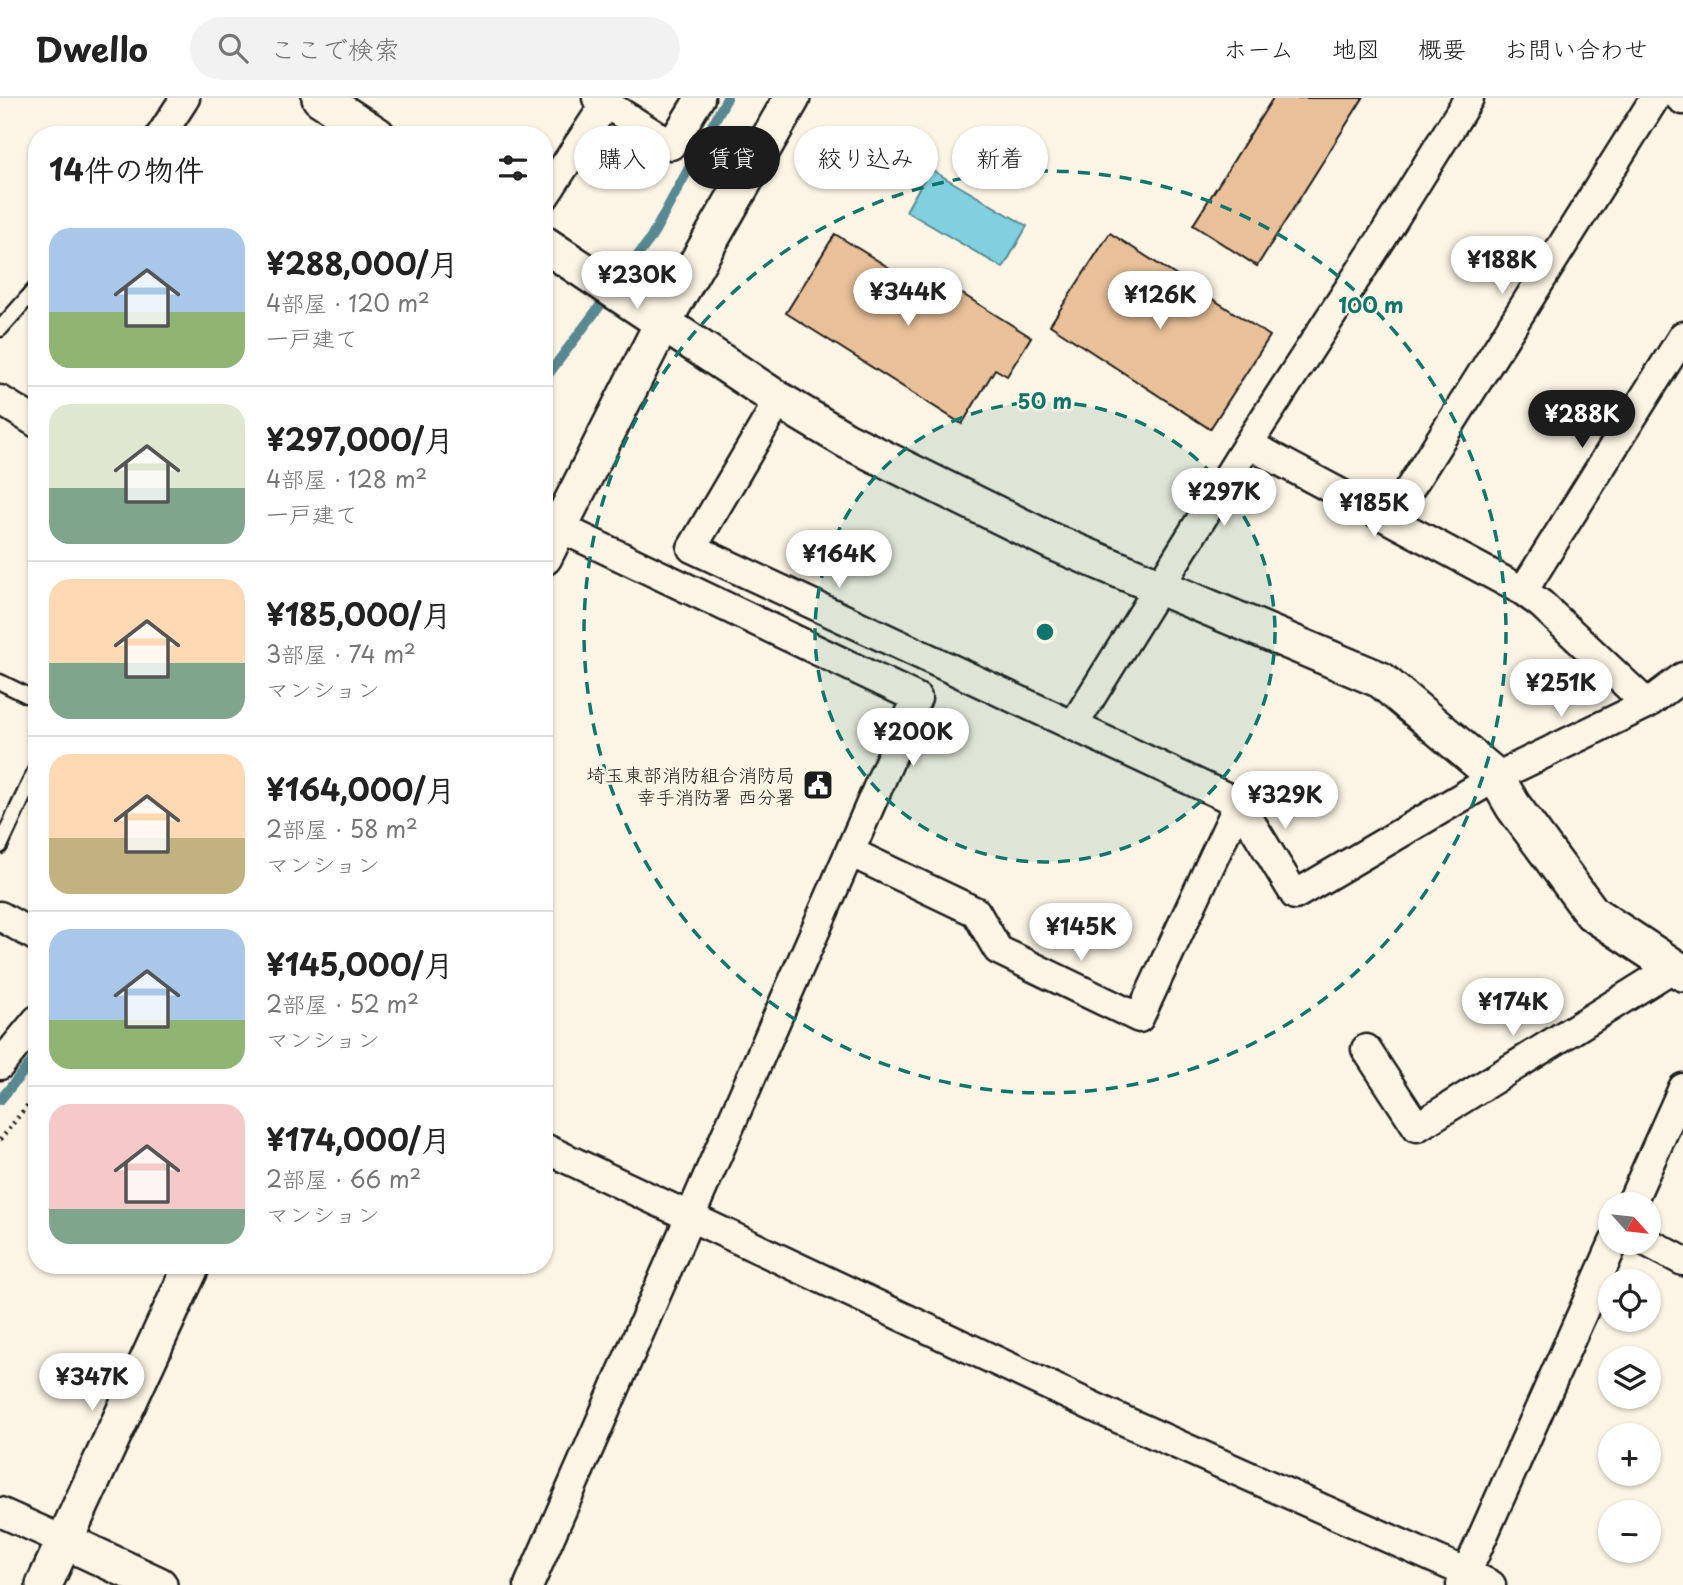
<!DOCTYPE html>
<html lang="ja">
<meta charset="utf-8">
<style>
:root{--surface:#fff;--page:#f2f2f2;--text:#222;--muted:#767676;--line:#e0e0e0;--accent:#1c1c1c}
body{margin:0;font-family:"Playpen Sans","Klee One",sans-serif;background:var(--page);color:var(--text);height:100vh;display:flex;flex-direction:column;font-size:26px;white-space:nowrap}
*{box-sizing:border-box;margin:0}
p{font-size:23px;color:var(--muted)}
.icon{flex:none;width:38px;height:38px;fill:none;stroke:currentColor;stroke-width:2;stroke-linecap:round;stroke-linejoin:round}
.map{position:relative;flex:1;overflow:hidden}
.side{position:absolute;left:28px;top:28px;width:525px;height:1148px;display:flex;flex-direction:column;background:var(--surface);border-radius:28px;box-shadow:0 2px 5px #0004}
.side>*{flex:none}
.top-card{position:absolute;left:574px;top:28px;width:665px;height:63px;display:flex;gap:14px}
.needle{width:46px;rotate:117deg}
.tools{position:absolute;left:1598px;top:1094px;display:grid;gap:14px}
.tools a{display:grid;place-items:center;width:63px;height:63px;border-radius:50%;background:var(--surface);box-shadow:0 2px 5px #0004;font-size:35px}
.price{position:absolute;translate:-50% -60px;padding:0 16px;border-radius:24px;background:#fff;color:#222;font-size:23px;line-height:46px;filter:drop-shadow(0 2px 4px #0008)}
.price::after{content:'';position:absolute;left:50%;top:42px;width:21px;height:16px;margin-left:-10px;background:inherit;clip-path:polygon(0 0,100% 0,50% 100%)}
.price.current{background:var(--accent);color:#fff}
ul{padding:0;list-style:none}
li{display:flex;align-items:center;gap:21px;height:175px;padding:0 21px}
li+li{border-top:2px solid var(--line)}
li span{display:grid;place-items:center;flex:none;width:196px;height:140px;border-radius:21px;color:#555}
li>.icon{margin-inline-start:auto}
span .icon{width:84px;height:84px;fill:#fffc;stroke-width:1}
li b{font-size:30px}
h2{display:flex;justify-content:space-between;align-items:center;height:84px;padding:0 21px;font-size:30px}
.pill{padding:0 24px;border-radius:32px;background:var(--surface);box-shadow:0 2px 5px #0004;font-size:24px;line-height:63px}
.pill.current{background:var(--accent);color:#fff}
header{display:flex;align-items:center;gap:42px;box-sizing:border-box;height:98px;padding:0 35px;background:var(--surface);border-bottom:2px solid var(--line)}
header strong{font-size:33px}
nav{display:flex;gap:38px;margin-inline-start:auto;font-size:24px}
.search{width:490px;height:63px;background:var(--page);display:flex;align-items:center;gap:18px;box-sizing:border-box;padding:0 24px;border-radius:38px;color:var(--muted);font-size:26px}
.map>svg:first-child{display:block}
</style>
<header>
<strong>Dwello</strong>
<div class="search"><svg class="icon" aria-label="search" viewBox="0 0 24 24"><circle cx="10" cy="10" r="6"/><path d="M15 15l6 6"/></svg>ここで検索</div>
<nav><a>ホーム</a><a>地図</a><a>概要</a><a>お問い合わせ</a></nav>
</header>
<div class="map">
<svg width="1683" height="1487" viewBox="0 0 1683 1487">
<rect width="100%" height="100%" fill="#fcf5e5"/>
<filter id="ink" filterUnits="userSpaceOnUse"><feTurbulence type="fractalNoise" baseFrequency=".0143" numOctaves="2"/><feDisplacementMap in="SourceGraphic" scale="14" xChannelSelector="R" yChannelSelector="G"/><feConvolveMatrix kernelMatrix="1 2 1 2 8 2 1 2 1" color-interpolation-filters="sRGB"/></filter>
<g filter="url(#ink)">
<path fill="#81d0df" stroke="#598891" stroke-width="2" d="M930,71l97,57 -24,42 -97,-57z"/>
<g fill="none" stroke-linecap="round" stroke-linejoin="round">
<path stroke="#598891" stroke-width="10" d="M544,282l107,-142 76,-140
M0,1002l37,-45"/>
</g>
<path fill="#e9c099" stroke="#1c1c1c" stroke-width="2" d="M1273,0h90l-106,168 -64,-41z
M1110,135l160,103 -60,93 -160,-104z
M835,136l85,53 9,-14 102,64 -24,39 -12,-7 -33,55 -176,-111z"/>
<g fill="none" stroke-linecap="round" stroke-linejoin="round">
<g stroke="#1c1c1c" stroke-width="19">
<path id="service" d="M0,231l37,-42
M0,584l37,18
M0,748l37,-79"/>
</g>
<g stroke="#1c1c1c" stroke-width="33">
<path id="minor" d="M597,0l74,47 29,-47
M1680,0l3,2
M161,37l24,-37
M544,99l62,-94
M0,302l37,23
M779,302l-87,148 547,255 56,92 201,-118 151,-73 36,-27
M1248,346l275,147 18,13 106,100
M1390,422l265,-422
M1523,493l160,-255
M1073,628l175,-282 134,-206 87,-140
M850,754l126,60 22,38 141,68 100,-215
M0,818l37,21
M1366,951l51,78 257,-160
M0,967l37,-45
M544,1050l565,266 358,159 24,12
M1631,1106l52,-116
M1647,1144l36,19
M0,1414l65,29
M529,1487l388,-887 -358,-171
M1461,1487l153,-343"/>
</g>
<g stroke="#1c1c1c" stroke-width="40">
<path id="tertiary" d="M320,0l57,37
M544,146l235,156 67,40 207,102 328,138 115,97 17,29 79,107 91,60
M544,459l118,-233 130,-226
M65,1443l94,44
M44,1487l148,-320"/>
</g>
<path stroke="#1c1c1c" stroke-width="4.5" stroke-dasharray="2 5" stroke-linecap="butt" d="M0,1042l37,-47"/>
<use href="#service" stroke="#fcf5e5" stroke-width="14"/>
<use href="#minor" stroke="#fcf5e5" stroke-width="28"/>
<use href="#tertiary" stroke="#fcf5e5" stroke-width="35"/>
</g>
</g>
<circle cx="1045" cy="534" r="230" fill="#0f766e" fill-opacity=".12"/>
<g fill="none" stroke="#0f766e" stroke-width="3.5" stroke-dasharray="12 9">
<circle cx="1045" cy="534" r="230"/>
<circle cx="1045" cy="534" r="461"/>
</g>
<defs>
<g id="civic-square" transform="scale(1.575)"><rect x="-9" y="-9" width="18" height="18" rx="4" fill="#1c1c1c" stroke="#fcf5e5"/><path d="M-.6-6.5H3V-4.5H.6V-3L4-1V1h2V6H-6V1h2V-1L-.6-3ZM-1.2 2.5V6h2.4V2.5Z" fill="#fff"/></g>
</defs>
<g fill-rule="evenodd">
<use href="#civic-square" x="818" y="687"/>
</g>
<g text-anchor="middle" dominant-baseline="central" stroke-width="5" stroke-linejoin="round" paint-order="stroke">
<g font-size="19" fill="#1c1c1c" stroke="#fcf5e5" text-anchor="end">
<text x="795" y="676">埼玉東部消防組合消防局<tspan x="795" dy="22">幸手消防署 西分署</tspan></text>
</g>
</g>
<circle cx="1045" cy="534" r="10" fill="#0f766e" stroke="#fcf5e5" stroke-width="3.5"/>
<g font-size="21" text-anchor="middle" font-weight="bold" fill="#0f766e" stroke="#fcf5e5" stroke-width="5" stroke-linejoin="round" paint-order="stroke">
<text x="1371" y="215">100 m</text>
<text x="1045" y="311">50 m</text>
</g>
</svg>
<div class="tools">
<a><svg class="needle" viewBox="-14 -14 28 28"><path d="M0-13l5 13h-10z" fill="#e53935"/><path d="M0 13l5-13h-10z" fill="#767676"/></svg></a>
<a><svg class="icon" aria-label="locate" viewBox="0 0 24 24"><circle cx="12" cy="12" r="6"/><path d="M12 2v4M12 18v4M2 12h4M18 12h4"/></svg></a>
<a><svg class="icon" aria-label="layers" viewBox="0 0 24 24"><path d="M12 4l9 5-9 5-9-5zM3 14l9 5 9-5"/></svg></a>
<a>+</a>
<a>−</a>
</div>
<b class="price" style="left:1502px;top:198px">¥188K</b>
<b class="price" style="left:637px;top:213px">¥230K</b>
<b class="price" style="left:908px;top:230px">¥344K</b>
<b class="price" style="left:1160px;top:233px">¥126K</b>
<b class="price current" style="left:1582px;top:352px">¥288K</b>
<b class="price" style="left:1224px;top:430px">¥297K</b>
<b class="price" style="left:1374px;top:441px">¥185K</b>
<b class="price" style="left:839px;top:492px">¥164K</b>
<b class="price" style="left:1561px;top:621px">¥251K</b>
<b class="price" style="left:913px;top:670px">¥200K</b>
<b class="price" style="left:1285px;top:733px">¥329K</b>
<b class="price" style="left:1081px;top:865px">¥145K</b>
<b class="price" style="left:1513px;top:940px">¥174K</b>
<b class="price" style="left:92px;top:1315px">¥347K</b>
<div class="top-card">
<a class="pill">購入</a>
<a class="pill current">賃貸</a>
<a class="pill">絞り込み</a>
<a class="pill">新着</a>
</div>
<section class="side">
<h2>14件の物件<svg class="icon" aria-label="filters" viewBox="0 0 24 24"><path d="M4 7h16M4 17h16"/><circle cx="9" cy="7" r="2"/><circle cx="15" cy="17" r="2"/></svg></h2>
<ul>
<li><span style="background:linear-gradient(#a9c7e8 60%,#8fb573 0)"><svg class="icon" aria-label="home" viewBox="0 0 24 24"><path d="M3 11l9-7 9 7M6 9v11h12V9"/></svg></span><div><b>¥288,000/月</b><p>4部屋 · 120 m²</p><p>一戸建て</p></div></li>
<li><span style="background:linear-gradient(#dfe7d0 60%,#7fa58c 0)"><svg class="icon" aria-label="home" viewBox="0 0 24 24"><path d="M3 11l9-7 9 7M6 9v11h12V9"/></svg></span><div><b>¥297,000/月</b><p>4部屋 · 128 m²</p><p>一戸建て</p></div></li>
<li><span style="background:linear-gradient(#ffd9b3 60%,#7fa58c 0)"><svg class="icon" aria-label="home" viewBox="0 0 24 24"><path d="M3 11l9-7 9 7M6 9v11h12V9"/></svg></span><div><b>¥185,000/月</b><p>3部屋 · 74 m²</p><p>マンション</p></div></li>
<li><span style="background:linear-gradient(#ffd9b3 60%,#c2b280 0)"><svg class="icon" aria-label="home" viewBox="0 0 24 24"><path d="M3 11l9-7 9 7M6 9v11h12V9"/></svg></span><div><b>¥164,000/月</b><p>2部屋 · 58 m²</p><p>マンション</p></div></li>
<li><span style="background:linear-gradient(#a9c7e8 65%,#8fb573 0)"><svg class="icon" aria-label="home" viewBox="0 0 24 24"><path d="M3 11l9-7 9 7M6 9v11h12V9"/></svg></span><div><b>¥145,000/月</b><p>2部屋 · 52 m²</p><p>マンション</p></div></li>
<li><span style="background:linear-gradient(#f6c9c9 75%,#7fa58c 0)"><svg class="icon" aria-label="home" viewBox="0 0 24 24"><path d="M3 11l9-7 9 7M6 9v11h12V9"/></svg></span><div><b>¥174,000/月</b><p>2部屋 · 66 m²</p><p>マンション</p></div></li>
</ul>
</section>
</div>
